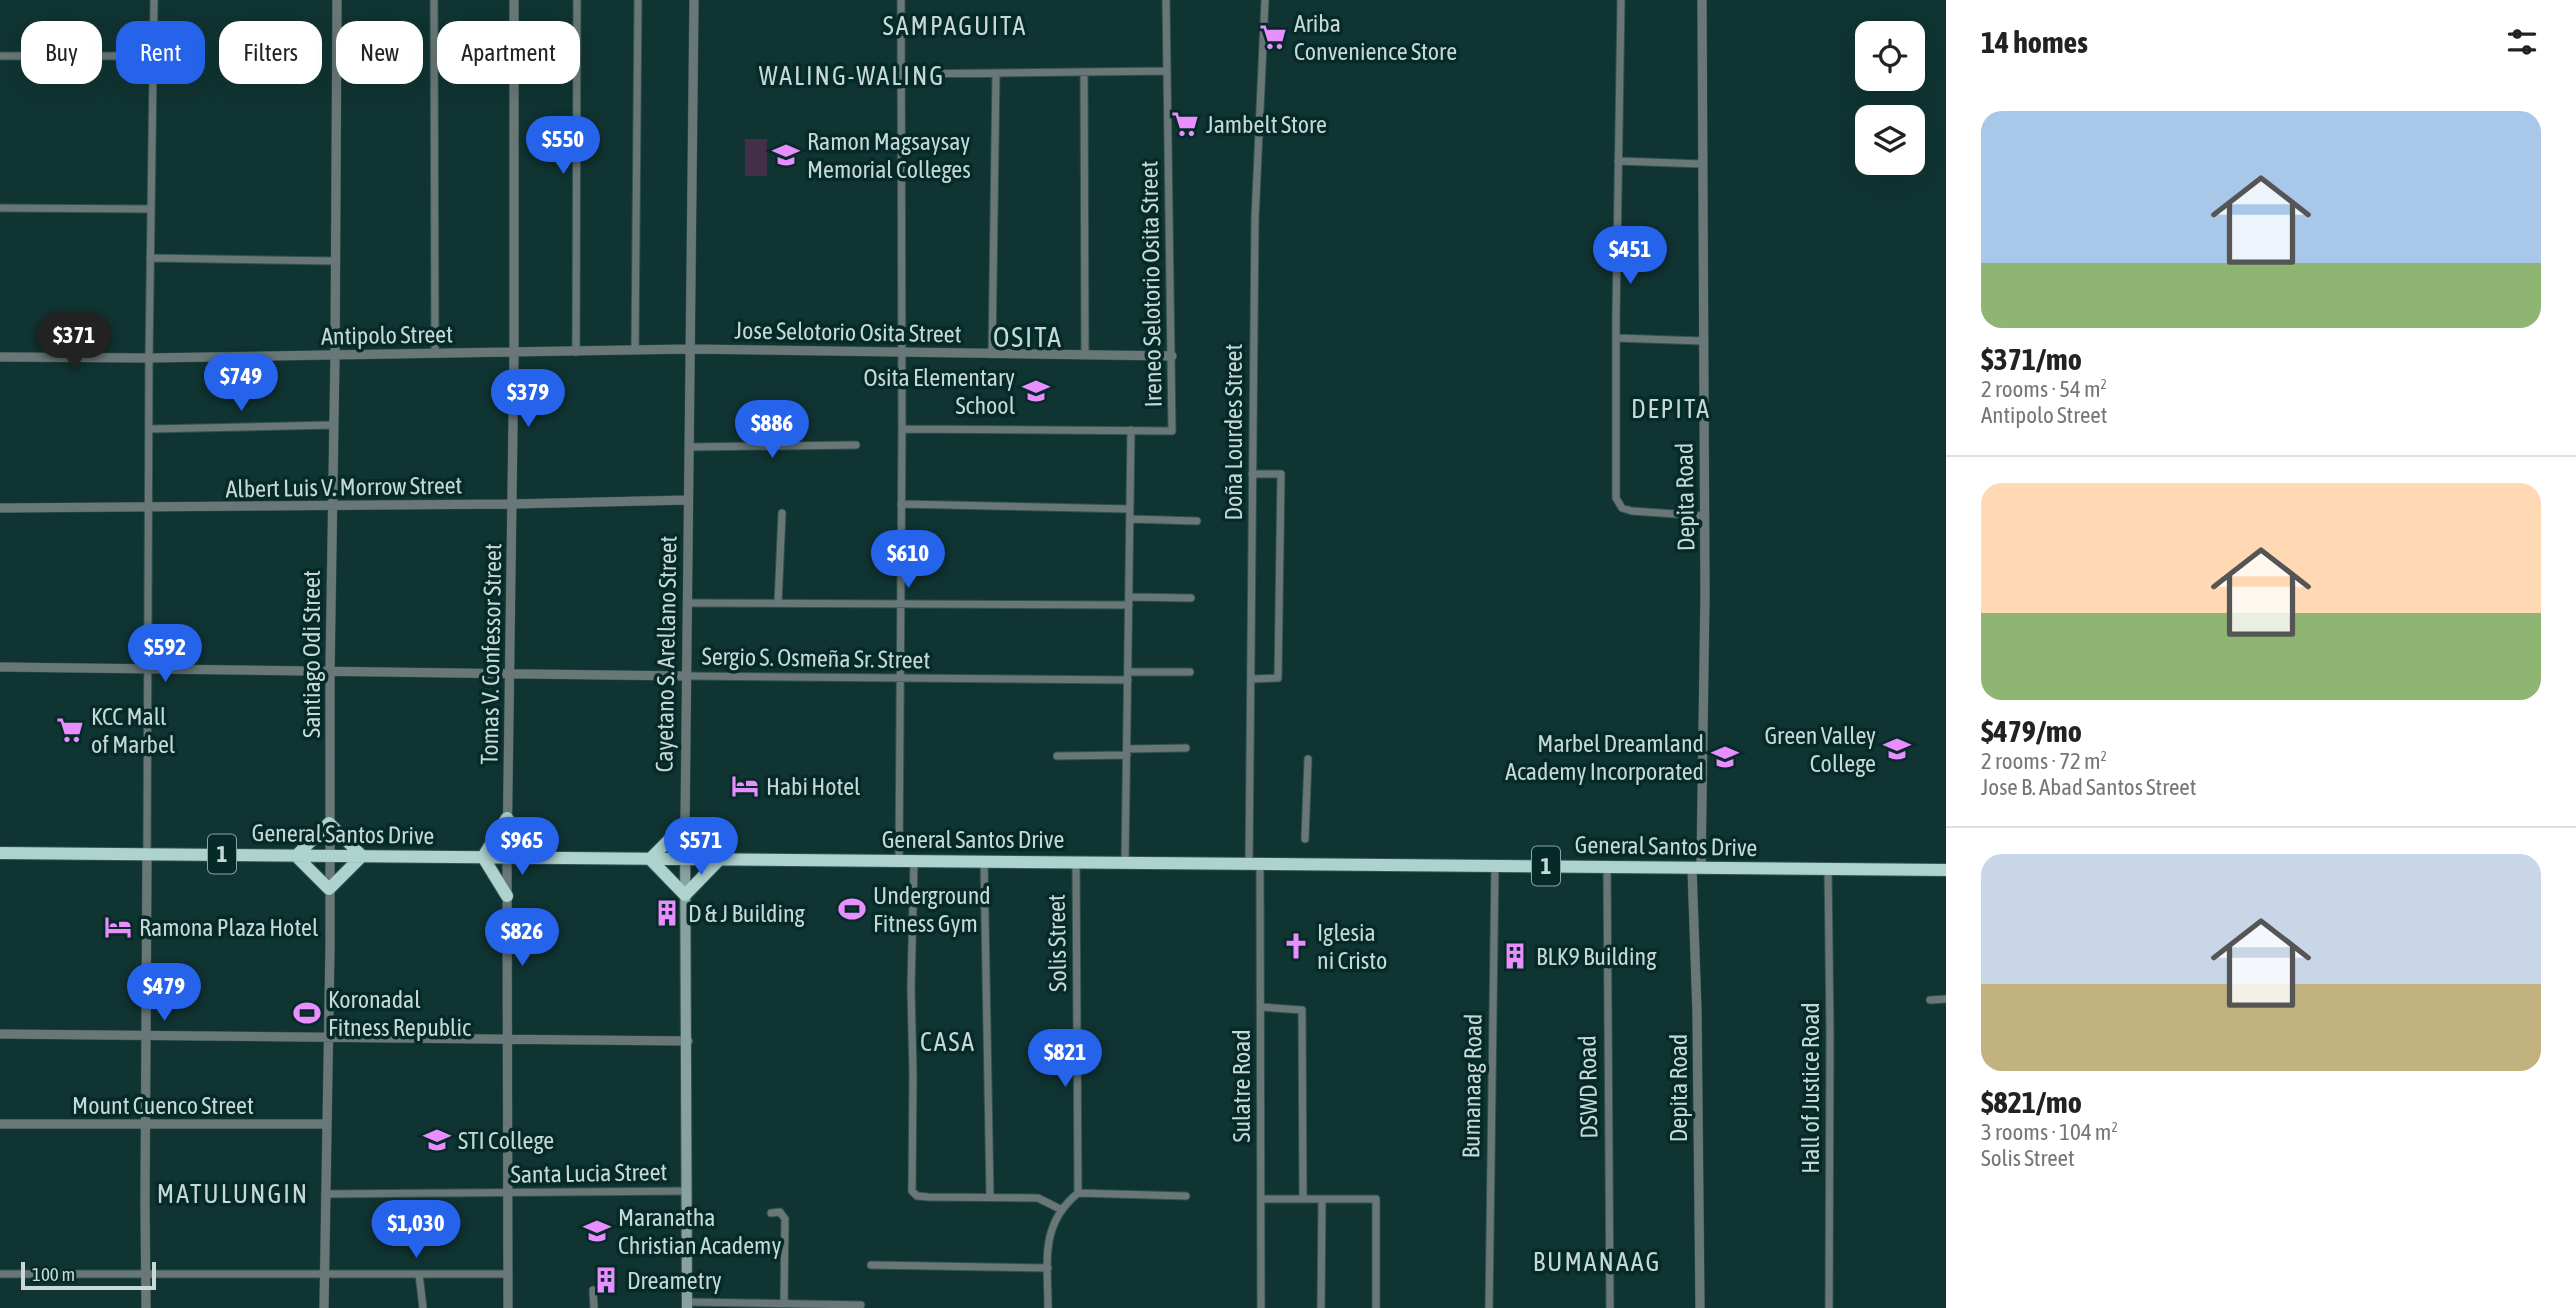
<!DOCTYPE html>
<meta charset="utf-8">
<style>
:root{--surface:#fff;--page:#f2f2f2;--text:#222;--muted:#767676;--line:#e0e0e0;--accent:#2563eb}
body{margin:0;font-family:"Asap Condensed",sans-serif;background:var(--page);color:var(--text);height:100vh;display:flex;flex-direction:column;font-size:26px;white-space:nowrap}
*{box-sizing:border-box;margin:0}
p{font-size:23px;color:var(--muted)}
.icon{flex:none;width:38px;height:38px;fill:none;stroke:currentColor;stroke-width:2;stroke-linecap:round;stroke-linejoin:round}
.map{position:relative;flex:1;overflow:hidden}
.sheet{display:flex;flex-direction:column;background:var(--surface);width:630px}
.sheet>*{flex:none}
.hud{position:absolute;left:21px;top:21px;width:665px;height:63px;display:flex;gap:14px}
.fabs{position:absolute;left:1855px;top:21px;display:grid;gap:14px}
.fabs a{display:grid;place-items:center;width:70px;height:70px;border-radius:14px;background:var(--surface);box-shadow:0 7px 28px #0002;font-size:35px}
.scale{position:absolute;left:21px;bottom:18px;width:135px;box-sizing:border-box;padding-left:7px;border:4px solid #c6d9d7;border-top:0;font-size:19px;line-height:24px;white-space:nowrap;color:#c6d9d7;-webkit-text-stroke:5px #052a28;paint-order:stroke}
.price{position:absolute;translate:-50% -60px;padding:0 16px;border-radius:24px;background:var(--accent);color:#fff;font-size:23px;line-height:46px;filter:drop-shadow(0 2px 4px #0008)}
.price::after{content:'';position:absolute;left:50%;top:42px;width:21px;height:16px;margin-left:-10px;background:inherit;clip-path:polygon(0 0,100% 0,50% 100%)}
.price.active{background:#222;color:#fff}
ul{padding:0;list-style:none}
li{display:grid;align-content:center;gap:14px;height:371px;padding:0 35px}
li+li{border-top:2px solid var(--line)}
li span{display:grid;place-items:center;height:217px;border-radius:21px;color:#555}
li>.icon{margin-inline-start:auto}
span .icon{width:126px;height:126px;fill:#fffc;stroke-width:1}
li b{font-size:30px}
h2{display:flex;justify-content:space-between;align-items:center;height:84px;padding:0 35px;font-size:30px}
.tag{padding:0 24px;border-radius:21px;background:var(--surface);box-shadow:0 7px 28px #0002;font-size:24px;line-height:63px}
.tag.active{background:var(--accent);color:#fff}
main{display:flex;flex:1;min-height:0}
.map>svg:first-child{display:block}
</style>
<main>
<div class="map">
<svg width="1946" height="1308" viewBox="0 0 1946 1308">
<rect width="100%" height="100%" fill="#103432"/>
<path fill="#45304b" d="M745,139h22v37h-22z"/>
<g fill="none" stroke-linecap="round" stroke-linejoin="round">
<g stroke="#315250" stroke-width="9">
<path id="minor" d="M434,0l1,352
M1621,0l-5,316v182l6,10 10,3 72,5
M0,56h154
M1084,72l1,283
M901,74l266,-3
M1618,161l85,3
M0,208l151,1
M150,258l186,3
M1616,338l87,3
M635,350l3,-350
M576,352l1,-352
M992,354l4,-281
M150,429l183,-4
M902,429l270,2 -6,-431
M689,447l167,-2
M901,504l229,5
M1130,519l67,2
M1129,597l62,1
M687,603l442,2
M778,603l4,-90
M1128,672h62
M687,676l441,4
M1251,679l27,-1 3,-204h-29
M1127,749l59,-1
M1057,756l70,-1
M1305,839l3,-80
M147,854l2,-496 5,-358
M899,860l3,-431 -1,-429
M914,861l-3,127 2,85 -1,118 5,5 11,1 110,1 22,11
M984,861l6,336
M1125,862l6,-432
M1249,864l6,-645 10,-219
M1260,864l1,444
M1607,867l3,441
M1828,869l2,163 -1,276
M1930,1000l16,-1
M1261,1007l41,3 1,189
M1078,1193l108,3
M325,1194l361,-3
M1261,1199h115v109
M771,1213l9,-1 5,7 -1,84
M871,1265l177,3
M0,1274h508
M419,1274l4,34
M593,1290l1,18
M687,1302l174,3
M1048,1308c0,-46 -9,-83 30,-115l-2,-331
M1321,1308l1,-109
M1489,1308l6,-443"/>
</g>
<g stroke="#315250" stroke-width="10">
<path id="tertiary" d="M0,357l149,1 541,-9 482,7
M0,508l512,-4 176,-4
M0,667l687,9
M685,824l9,-824
M1692,868l5,144 3,296
M1701,868l4,-273 -3,-595
M0,1034l688,7
M0,1124h326
M146,1308l-1,-105 2,-349
M324,1308l6,-361v-277l5,-314 2,-356
M508,1308l-1,-451 7,-505v-352"/>
</g>
<g stroke="#315250" stroke-width="12">
<path id="secondary" d="M685,824l2,484"/>
</g>
<g stroke="#315250" stroke-width="14">
<path id="trunk" d="M0,853l1946,17
M296,856l33,33 33,-33
M296,856l33,-33 33,33
M650,859l35,36 35,-36
M650,859l35,-35 35,35
M507,896l-24,-39 24,-39 26,39"/>
</g>
<use href="#minor" stroke="#697877" stroke-width="7"/>
<use href="#tertiary" stroke="#697877" stroke-width="9"/>
<use href="#secondary" stroke="#89a2a0" stroke-width="10"/>
<use href="#trunk" stroke="#aed2ce" stroke-width="12"/>
</g>
<defs>
<g id="supermarket-bare" transform="scale(2.1)"><path d="M-6-5.5h2.5l.6 2H6L4.5 2H-2.5L-4.4-4H-6ZM-1.5 3.2a1.3 1.3 0 1 0 .1 0ZM3 3.2a1.3 1.3 0 1 0 .1 0Z" fill="#e88eff" stroke="#052a28" stroke-width="2.5" paint-order="stroke"/></g>
<g id="university-bare" transform="scale(2.1)"><path d="M0-5L7-2L0 1L-7-2ZM-4 1L0 2.5L4 1V4Q0 6-4 4Z" fill="#e88eff" stroke="#052a28" stroke-width="2.5" paint-order="stroke"/></g>
<g id="school-bare" transform="scale(2.1)"><path d="M0-5L7-2L0 1L-7-2ZM-4 1L0 2.5L4 1V4Q0 6-4 4Z" fill="#e88eff" stroke="#052a28" stroke-width="2.5" paint-order="stroke"/></g>
<g id="hotel-bare" transform="scale(2.1)"><path d="M-6-4.5h1.5V1H6V5H4.5V3h-9V5H-6ZM-4 0a1.8 1.8 0 1 1 3.6 0ZM.5 0V-2.5h3Q6-2.5 6 0Z" fill="#e88eff" stroke="#052a28" stroke-width="2.5" paint-order="stroke"/></g>
<g id="stadium-bare" transform="scale(2.1)"><path d="M0-5a6.5 5 0 1 0 0 10a6.5 5 0 1 0 0-10ZM-3.5-1.8h7v3.6h-7Z" fill="#e88eff" stroke="#052a28" stroke-width="2.5" paint-order="stroke"/></g>
<g id="building-bare" transform="scale(2.1)"><path d="M-4-6H4V6H1V3H-1V6H-4ZM-2.5-4.3h1.7v1.8h-1.7ZM.8-4.3h1.7v1.8H.8ZM-2.5-1h1.7V.8h-1.7ZM.8-1h1.7V.8H.8Z" fill="#e88eff" stroke="#052a28" stroke-width="2.5" paint-order="stroke"/></g>
<g id="church-bare" transform="scale(2.1)"><path d="M-1.2-6h2.4v3.5h3.3v2.4h-3.3V6h-2.4V-.1h-3.3v-2.4h3.3Z" fill="#e88eff" stroke="#052a28" stroke-width="2.5" paint-order="stroke"/></g>
</defs>
<g fill-rule="evenodd">
<use href="#supermarket-bare" x="1273" y="37"/>
<use href="#supermarket-bare" x="1185" y="124"/>
<use href="#university-bare" x="786" y="155"/>
<use href="#school-bare" x="1036" y="391"/>
<use href="#supermarket-bare" x="70" y="730"/>
<use href="#university-bare" x="1897" y="749"/>
<use href="#school-bare" x="1725" y="757"/>
<use href="#hotel-bare" x="745" y="786"/>
<use href="#stadium-bare" x="852" y="909"/>
<use href="#building-bare" x="667" y="913"/>
<use href="#hotel-bare" x="118" y="927"/>
<use href="#church-bare" x="1296" y="946"/>
<use href="#building-bare" x="1515" y="956"/>
<use href="#stadium-bare" x="307" y="1013"/>
<use href="#university-bare" x="437" y="1140"/>
<use href="#school-bare" x="597" y="1231"/>
<use href="#building-bare" x="606" y="1280"/>
</g>
<g text-anchor="middle" dominant-baseline="central" stroke-width="7" stroke-linejoin="round" paint-order="stroke">
<g fill="#052a28" stroke="#8ca4a2" stroke-width="2">
<rect x="208" y="834.5" width="28" height="39" rx="5"/>
<rect x="1532" y="846.5" width="28" height="39" rx="5"/>
</g>
<g font-size="23" font-weight="bold" fill="#c6d9d7">
<text x="222" y="854">1</text>
<text x="1546" y="866">1</text>
</g>
<g font-size="24" fill="#c6d9d7" stroke="#052a28" text-anchor="start">
<text x="1294" y="23">Ariba<tspan x="1294" dy="28">Convenience Store</tspan></text>
<text x="1206" y="124">Jambelt Store</text>
<text x="807" y="141">Ramon Magsaysay<tspan x="807" dy="28">Memorial Colleges</tspan></text>
<text x="1015" y="377" text-anchor="end">Osita Elementary<tspan x="1015" dy="28">School</tspan></text>
<text x="91" y="716">KCC Mall<tspan x="91" dy="28">of Marbel</tspan></text>
<text x="1876" y="735" text-anchor="end">Green Valley<tspan x="1876" dy="28">College</tspan></text>
<text x="1704" y="743" text-anchor="end">Marbel Dreamland<tspan x="1704" dy="28">Academy Incorporated</tspan></text>
<text x="766" y="786">Habi Hotel</text>
<text x="873" y="895">Underground<tspan x="873" dy="28">Fitness Gym</tspan></text>
<text x="688" y="913">D &amp; J Building</text>
<text x="139" y="927">Ramona Plaza Hotel</text>
<text x="1317" y="932">Iglesia<tspan x="1317" dy="28">ni Cristo</tspan></text>
<text x="1536" y="956">BLK9 Building</text>
<text x="328" y="999">Koronadal<tspan x="328" dy="28">Fitness Republic</tspan></text>
<text x="458" y="1140">STI College</text>
<text x="618" y="1217">Maranatha<tspan x="618" dy="28">Christian Academy</tspan></text>
<text x="627" y="1280">Dreametry</text>
</g>
<g font-size="24" fill="#c6d9d7" stroke="#052a28">
<text transform="translate(1151 284) rotate(-91)">Ireneo Selotorio Osita Street</text>
<text transform="translate(848 332) rotate(1)">Jose Selotorio Osita Street</text>
<text transform="translate(387 335) rotate(-1)">Antipolo Street</text>
<text transform="translate(1233 432) rotate(-90)">Doña Lourdes Street</text>
<text transform="translate(344 487) rotate(-1)">Albert Luis V. Morrow Street</text>
<text transform="translate(1685 497) rotate(-91)">Depita Road</text>
<text transform="translate(311 654) rotate(-90)">Santiago Odi Street</text>
<text transform="translate(491 654) rotate(-89)">Tomas V. Confessor Street</text>
<text transform="translate(666 654) rotate(-89)">Cayetano S. Arellano Street</text>
<text transform="translate(816 658) rotate(1)">Sergio S. Osmeña Sr. Street</text>
<text transform="translate(343 834) rotate(1)">General Santos Drive</text>
<text x="973" y="839">General Santos Drive</text>
<text transform="translate(1666 846) rotate(1)">General Santos Drive</text>
<text transform="translate(1057 943) rotate(-91)">Solis Street</text>
<text transform="translate(1241 1086) rotate(-90)">Sulatre Road</text>
<text transform="translate(1472 1086) rotate(-89)">Bumanaag Road</text>
<text transform="translate(1588 1087) rotate(-91)">DSWD Road</text>
<text transform="translate(1678 1088) rotate(-90)">Depita Road</text>
<text transform="translate(1810 1088) rotate(-90)">Hall of Justice Road</text>
<text x="163" y="1105">Mount Cuenco Street</text>
<text transform="translate(589 1173) rotate(-1)">Santa Lucia Street</text>
</g>
<g font-size="26" letter-spacing="2" fill="#c6d9d7" stroke="#052a28">
<text x="955" y="26">SAMPAGUITA</text>
<text x="852" y="76">WALING-WALING</text>
<text x="1671" y="409">DEPITA</text>
<text x="948" y="1042">CASA</text>
<text x="233" y="1194">MATULUNGIN</text>
<text x="1597" y="1262">BUMANAAG</text>
</g>
<g font-size="28" letter-spacing="2" fill="#c6d9d7" stroke="#052a28">
<text x="1028" y="337">OSITA</text>
</g>
</g>
</svg>
<div class="fabs">
<a><svg class="icon" aria-label="locate" viewBox="0 0 24 24"><circle cx="12" cy="12" r="6"/><path d="M12 2v4M12 18v4M2 12h4M18 12h4"/></svg></a>
<a><svg class="icon" aria-label="layers" viewBox="0 0 24 24"><path d="M12 4l9 5-9 5-9-5zM3 14l9 5 9-5"/></svg></a>
</div>
<div class="scale">100 m</div>
<b class="price" style="left:563px;top:176px">$550</b>
<b class="price" style="left:1630px;top:286px">$451</b>
<b class="price active" style="left:74px;top:372px">$371</b>
<b class="price" style="left:241px;top:413px">$749</b>
<b class="price" style="left:528px;top:429px">$379</b>
<b class="price" style="left:772px;top:460px">$886</b>
<b class="price" style="left:908px;top:590px">$610</b>
<b class="price" style="left:165px;top:684px">$592</b>
<b class="price" style="left:522px;top:877px">$965</b>
<b class="price" style="left:701px;top:877px">$571</b>
<b class="price" style="left:522px;top:968px">$826</b>
<b class="price" style="left:164px;top:1023px">$479</b>
<b class="price" style="left:1065px;top:1089px">$821</b>
<b class="price" style="left:416px;top:1260px">$1,030</b>
<div class="hud">
<a class="tag">Buy</a>
<a class="tag active">Rent</a>
<a class="tag">Filters</a>
<a class="tag">New</a>
<a class="tag">Apartment</a>
</div>
</div>
<section class="sheet">
<h2>14 homes<svg class="icon" aria-label="filters" viewBox="0 0 24 24"><path d="M4 7h16M4 17h16"/><circle cx="9" cy="7" r="2"/><circle cx="15" cy="17" r="2"/></svg></h2>
<ul>
<li><span style="background:linear-gradient(#a9c7e8 70%,#8fb573 0)"><svg class="icon" aria-label="home" viewBox="0 0 24 24"><path d="M3 11l9-7 9 7M6 9v11h12V9"/></svg></span><div><b>$371/mo</b><p>2 rooms · 54 m²</p><p>Antipolo Street</p></div></li>
<li><span style="background:linear-gradient(#ffd9b3 60%,#8fb573 0)"><svg class="icon" aria-label="home" viewBox="0 0 24 24"><path d="M3 11l9-7 9 7M6 9v11h12V9"/></svg></span><div><b>$479/mo</b><p>2 rooms · 72 m²</p><p>Jose B. Abad Santos Street</p></div></li>
<li><span style="background:linear-gradient(#c9d6e8 60%,#c2b280 0)"><svg class="icon" aria-label="home" viewBox="0 0 24 24"><path d="M3 11l9-7 9 7M6 9v11h12V9"/></svg></span><div><b>$821/mo</b><p>3 rooms · 104 m²</p><p>Solis Street</p></div></li>
</ul>
</section>
</main>
